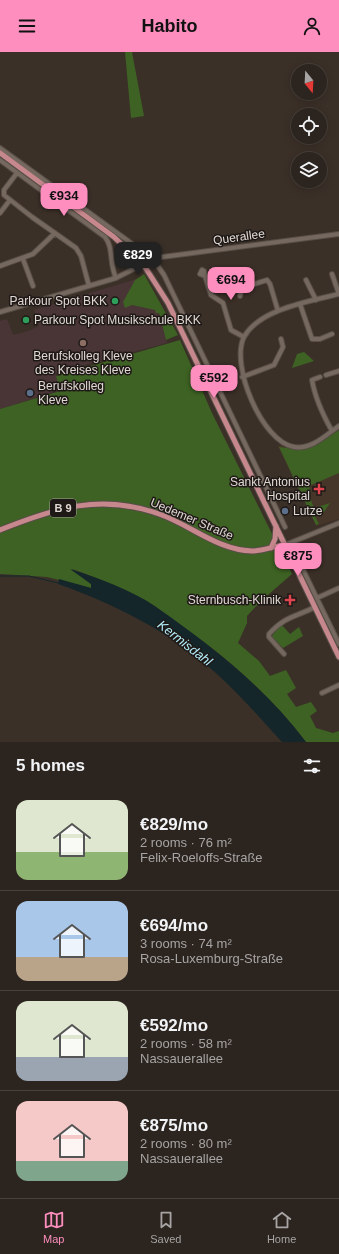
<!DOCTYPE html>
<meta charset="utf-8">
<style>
:root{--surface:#2c241e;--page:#38302b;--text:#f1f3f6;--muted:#a6a4a4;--line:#48413c;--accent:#fd8ebe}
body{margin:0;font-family:Arial,sans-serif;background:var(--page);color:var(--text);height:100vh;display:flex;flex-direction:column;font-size:15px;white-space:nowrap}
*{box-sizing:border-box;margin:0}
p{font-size:13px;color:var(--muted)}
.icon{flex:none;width:22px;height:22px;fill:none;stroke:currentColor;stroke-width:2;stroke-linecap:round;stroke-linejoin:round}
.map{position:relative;height:690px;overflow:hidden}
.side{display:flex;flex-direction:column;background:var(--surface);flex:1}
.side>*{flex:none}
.needle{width:26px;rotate:162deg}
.buttons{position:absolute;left:291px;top:12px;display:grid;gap:8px}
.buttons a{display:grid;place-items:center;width:36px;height:36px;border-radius:50%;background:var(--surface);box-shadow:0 2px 10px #0003,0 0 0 1px var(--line);font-size:20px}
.price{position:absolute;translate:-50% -34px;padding:0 9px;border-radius:8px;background:var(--accent);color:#111;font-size:13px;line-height:26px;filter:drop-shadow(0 1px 2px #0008)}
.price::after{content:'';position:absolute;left:50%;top:24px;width:12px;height:9px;margin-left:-6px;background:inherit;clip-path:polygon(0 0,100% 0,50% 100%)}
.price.on{background:#222;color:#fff}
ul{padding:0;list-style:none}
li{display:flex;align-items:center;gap:12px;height:100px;padding:0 16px}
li+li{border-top:1px solid var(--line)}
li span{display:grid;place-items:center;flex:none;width:112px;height:80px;border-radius:12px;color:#555}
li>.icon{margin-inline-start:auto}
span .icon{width:48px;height:48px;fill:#fffc;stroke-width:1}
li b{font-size:17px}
h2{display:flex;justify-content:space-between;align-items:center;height:48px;padding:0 16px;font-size:17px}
header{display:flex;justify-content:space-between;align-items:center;height:52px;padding:0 16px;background:var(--accent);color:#111;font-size:18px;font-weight:700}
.dock{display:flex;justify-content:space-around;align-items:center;height:56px;border-top:1px solid var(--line);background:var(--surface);font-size:11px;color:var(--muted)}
.dock a{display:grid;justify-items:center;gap:2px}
.dock .on{color:var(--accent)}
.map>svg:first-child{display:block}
</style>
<header><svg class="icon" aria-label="menu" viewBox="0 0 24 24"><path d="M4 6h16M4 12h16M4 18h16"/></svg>Habito<svg class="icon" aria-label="person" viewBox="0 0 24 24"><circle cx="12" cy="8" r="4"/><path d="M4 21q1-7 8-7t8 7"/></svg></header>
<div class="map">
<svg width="339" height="690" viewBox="0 0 339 690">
<rect width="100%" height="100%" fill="#3b3028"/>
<path fill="#463529" d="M339,377v90l-23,7 -38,-80 3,-1 11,4h12l12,-4z"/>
<path fill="#493436" d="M143,225l16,36 8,30 -112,30 6,17 -61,19v-88l7,-2 6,16 15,-4 11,-5 -5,-16z"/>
<path fill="#3d6223" d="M125,0h7l12,64 -13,2z
M144,222l34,61 -12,5 -7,-27h-3l-1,-3 -23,-5 -7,3 -2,-6 12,-22z
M180,288l32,73 80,161 -31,27 -14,15v7l-9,20 21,18 11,15 16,-6 10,18 -9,6 9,13 15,-5 6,9 -7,5 6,12 17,5 6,-2v11h-33c-38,-50 -87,-92 -139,-126 -4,-3 -8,-7 -12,-10 -26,-15 -55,-27 -83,-37l19,15v4l-44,-11 -47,-3v-165l60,-18 -4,-15z
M304,300l10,9 -22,7 5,-14z
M339,378v43l-30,13 2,6 -3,1 6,15 16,-5 -6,9 -9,4 4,8 -3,1 -37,-78 25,3 13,-5z
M281,572l9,10 9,-7 4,9 -20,12 -12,-11z"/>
<path fill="#14262a" d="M70,517c28,9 62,21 86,38 55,38 109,81 150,135h-24c-21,-23 -42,-47 -65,-68 -45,-41 -102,-70 -159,-90l1,-5 32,9v-4z"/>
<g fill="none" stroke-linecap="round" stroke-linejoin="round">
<path stroke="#14262a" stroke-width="1" d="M0,524h29l29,7"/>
<g stroke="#574e47" stroke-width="6">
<path id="minor" d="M0,96l153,111 11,16 121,252
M0,108l105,77c9,11 4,27 11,41
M17,121l-13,17v5l28,22 44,31 5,8 8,30
M0,161l10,-13
M23,207l10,27
M0,214l33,-12 22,-21
M202,218l2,1 1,5 -5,-2z
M332,222l7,20
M205,224l6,19 12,8 8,27 13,7
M306,228l10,20
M339,242c-28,7 -80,15 -95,43 -14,28 18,105 50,110 17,3 32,-12 45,-21
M240,244l2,-8 25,-8 3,4 8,27
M300,252l12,35h8l12,-5
M0,260l116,-34 37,-19 9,-2 177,-23
M326,323l13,-4
M242,325l32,-12 9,-18 -2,-8
M320,325l-8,3c3,18 11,35 20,51
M285,493l54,-22
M293,497l46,95
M317,546l22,-10
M284,602l-15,-17v-3c16,-18 27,-17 46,-27
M322,641l17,-8"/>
</g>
<g stroke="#574e47" stroke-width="7">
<path id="major" d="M0,101l114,84 29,27 25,39 171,354
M0,478c55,-22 101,-37 159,-16 32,11 58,36 93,37 11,0 22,-5 33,-6
M271,496l4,-9 1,-13"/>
</g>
<use href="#minor" stroke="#75685f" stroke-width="4"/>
<use href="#major" stroke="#c6878d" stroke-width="5"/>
</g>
<g fill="#2e9e5b" stroke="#1e1916" stroke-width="1.5">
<circle cx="115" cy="249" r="4"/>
<circle cx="26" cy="268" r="4"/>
</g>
<circle fill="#8d6e63" stroke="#1e1916" stroke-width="1.5" cx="83" cy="291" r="4"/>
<g fill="#5c6f8a" stroke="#1e1916" stroke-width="1.5">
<circle cx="30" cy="341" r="4"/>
<circle cx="285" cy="459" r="4"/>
</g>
<g fill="#e0444e" stroke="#1e1916" stroke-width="1.5">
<path d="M317 431h4v4h4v4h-4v4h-4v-4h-4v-4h4z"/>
<path d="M288 542h4v4h4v4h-4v4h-4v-4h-4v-4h4z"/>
</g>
<g text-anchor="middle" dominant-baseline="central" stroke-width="3" stroke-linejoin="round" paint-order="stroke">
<rect fill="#1e1916" stroke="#a69f9a" stroke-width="1" x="50" y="447" width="26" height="18" rx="3"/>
<g font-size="11" font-weight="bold" fill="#e0d8d3">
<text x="63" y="456">B 9</text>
</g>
<g font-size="12" fill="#e0d8d3" stroke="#1e1916">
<text transform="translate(239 185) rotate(-8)">Querallee</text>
<text transform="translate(192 467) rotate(23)">Uedemer Straße</text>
</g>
<g font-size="12" fill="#e0d8d3" stroke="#1e1916" text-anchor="end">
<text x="107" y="249">Parkour Spot BKK</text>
<text x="34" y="268" text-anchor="start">Parkour Spot Musikschule BKK</text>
<text x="83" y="304" text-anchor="middle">Berufskolleg Kleve<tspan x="83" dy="14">des Kreises Kleve</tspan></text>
<text x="38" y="334" text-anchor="start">Berufskolleg<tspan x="38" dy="14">Kleve</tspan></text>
<text x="310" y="430">Sankt Antonius<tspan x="310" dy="14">Hospital</tspan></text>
<text x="293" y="459" text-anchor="start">Lutze</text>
<text x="281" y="548">Sternbusch-Klinik</text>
</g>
<g font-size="13" font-style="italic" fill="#b2edfa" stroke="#1e1916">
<text transform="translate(185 591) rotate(38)">Kermisdahl</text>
</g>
</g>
</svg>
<div class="buttons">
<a><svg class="needle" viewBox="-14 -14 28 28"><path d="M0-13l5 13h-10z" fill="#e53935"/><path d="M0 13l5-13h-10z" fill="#a6a4a4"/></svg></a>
<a><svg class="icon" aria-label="locate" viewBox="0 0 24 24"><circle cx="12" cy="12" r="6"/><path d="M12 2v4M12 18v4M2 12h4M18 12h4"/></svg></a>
<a><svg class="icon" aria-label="layers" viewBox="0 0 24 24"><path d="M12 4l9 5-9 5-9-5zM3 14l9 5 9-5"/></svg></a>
</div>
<b class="price" style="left:64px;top:165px">€934</b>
<b class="price on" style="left:138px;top:224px">€829</b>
<b class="price" style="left:231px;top:249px">€694</b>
<b class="price" style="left:214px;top:347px">€592</b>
<b class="price" style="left:298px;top:525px">€875</b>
</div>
<section class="side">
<h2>5 homes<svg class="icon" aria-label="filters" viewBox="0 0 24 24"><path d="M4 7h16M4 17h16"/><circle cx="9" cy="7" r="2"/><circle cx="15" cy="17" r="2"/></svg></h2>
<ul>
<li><span style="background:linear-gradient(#dfe7d0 65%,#8fb573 0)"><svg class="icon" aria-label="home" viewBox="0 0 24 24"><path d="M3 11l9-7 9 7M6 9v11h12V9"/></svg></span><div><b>€829/mo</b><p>2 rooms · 76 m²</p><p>Felix-Roeloffs-Straße</p></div></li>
<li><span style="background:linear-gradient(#a9c7e8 70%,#b9a48a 0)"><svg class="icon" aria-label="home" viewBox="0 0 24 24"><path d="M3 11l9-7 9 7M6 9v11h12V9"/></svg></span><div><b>€694/mo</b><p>3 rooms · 74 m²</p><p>Rosa-Luxemburg-Straße</p></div></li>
<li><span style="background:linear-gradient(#dfe7d0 70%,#9aa5b1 0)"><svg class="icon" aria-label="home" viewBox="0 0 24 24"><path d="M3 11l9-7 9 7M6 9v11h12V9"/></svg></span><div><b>€592/mo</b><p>2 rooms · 58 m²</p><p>Nassauerallee</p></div></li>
<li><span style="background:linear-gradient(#f6c9c9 75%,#7fa58c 0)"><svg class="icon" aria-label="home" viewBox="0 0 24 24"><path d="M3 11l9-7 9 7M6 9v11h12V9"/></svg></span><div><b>€875/mo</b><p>2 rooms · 80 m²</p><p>Nassauerallee</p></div></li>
</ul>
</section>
<nav class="dock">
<a class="on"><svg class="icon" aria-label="map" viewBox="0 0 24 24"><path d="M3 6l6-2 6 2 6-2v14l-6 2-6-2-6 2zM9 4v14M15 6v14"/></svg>Map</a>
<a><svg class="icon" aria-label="saved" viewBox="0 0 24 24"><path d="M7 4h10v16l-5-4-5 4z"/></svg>Saved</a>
<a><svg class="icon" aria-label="home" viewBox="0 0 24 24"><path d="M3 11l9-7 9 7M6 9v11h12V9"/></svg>Home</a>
</nav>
